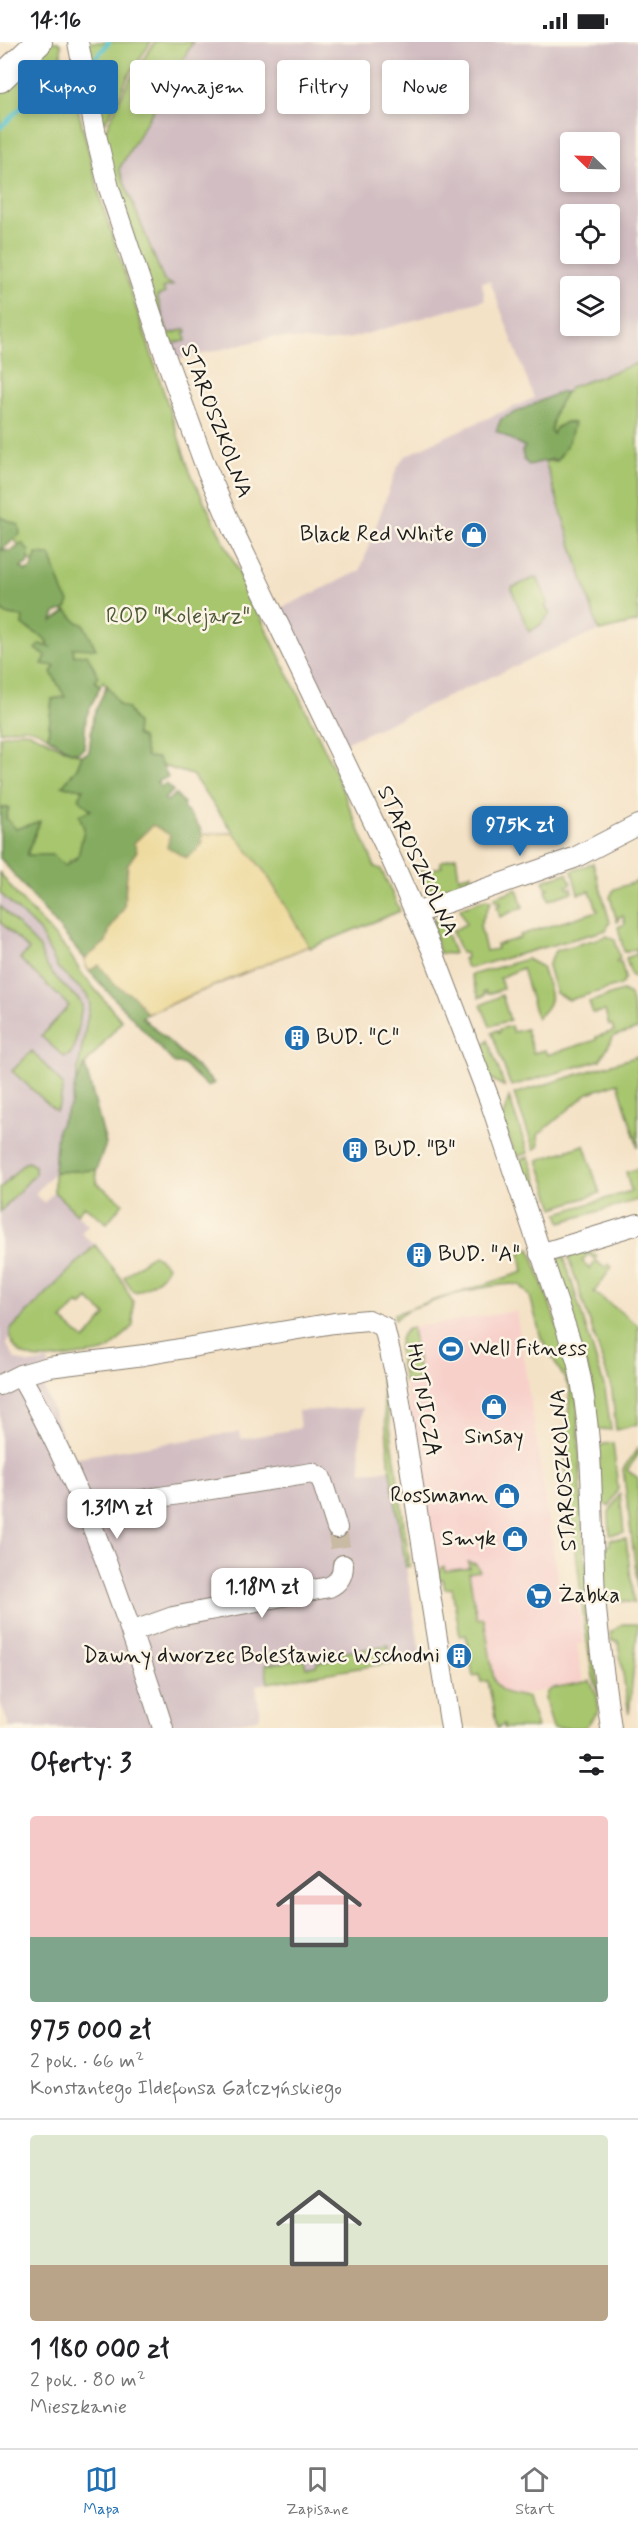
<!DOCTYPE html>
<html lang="pl">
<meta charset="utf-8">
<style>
:root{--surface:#fff;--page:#f2f2f2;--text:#202124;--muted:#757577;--line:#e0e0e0;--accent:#1f6fb2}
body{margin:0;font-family:Mynerve,sans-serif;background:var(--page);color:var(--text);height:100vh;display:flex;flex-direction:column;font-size:22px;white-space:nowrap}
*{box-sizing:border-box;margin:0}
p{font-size:20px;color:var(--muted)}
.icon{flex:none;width:33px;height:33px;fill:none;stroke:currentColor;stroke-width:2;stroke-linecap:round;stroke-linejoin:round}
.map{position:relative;height:1686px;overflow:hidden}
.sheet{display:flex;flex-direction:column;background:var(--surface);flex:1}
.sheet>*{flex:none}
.hud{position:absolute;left:18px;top:18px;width:603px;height:54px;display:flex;gap:12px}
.needle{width:39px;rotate:293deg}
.tools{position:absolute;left:560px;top:90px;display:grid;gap:12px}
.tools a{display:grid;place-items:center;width:60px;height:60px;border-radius:6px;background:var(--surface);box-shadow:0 3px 9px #0003;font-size:30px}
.price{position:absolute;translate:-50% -51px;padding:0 14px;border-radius:12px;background:#fff;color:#222;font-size:20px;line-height:39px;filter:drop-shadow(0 2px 3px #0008)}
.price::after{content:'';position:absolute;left:50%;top:36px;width:18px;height:14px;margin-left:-9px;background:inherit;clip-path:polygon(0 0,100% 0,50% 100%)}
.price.selected{background:var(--accent);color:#fff}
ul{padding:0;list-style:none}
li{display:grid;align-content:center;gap:12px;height:318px;padding:0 30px}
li+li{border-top:2px solid var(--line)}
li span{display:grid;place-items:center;height:186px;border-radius:6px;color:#555}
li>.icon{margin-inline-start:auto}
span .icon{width:108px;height:108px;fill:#fffc;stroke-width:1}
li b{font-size:26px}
h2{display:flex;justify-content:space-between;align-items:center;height:72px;padding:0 30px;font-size:26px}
.pill{padding:0 21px;border-radius:6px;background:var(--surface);box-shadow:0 3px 9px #0003;font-size:21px;line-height:54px}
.pill.selected{background:var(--accent);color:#fff}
.status{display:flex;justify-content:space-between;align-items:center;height:42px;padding:0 30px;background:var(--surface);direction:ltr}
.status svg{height:16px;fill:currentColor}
.menu{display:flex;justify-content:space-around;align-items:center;height:84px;border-top:2px solid var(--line);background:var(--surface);font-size:16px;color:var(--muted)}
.menu a{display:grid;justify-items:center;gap:3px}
.menu .selected{color:var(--accent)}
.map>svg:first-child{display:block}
</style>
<div class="status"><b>14:16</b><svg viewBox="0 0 49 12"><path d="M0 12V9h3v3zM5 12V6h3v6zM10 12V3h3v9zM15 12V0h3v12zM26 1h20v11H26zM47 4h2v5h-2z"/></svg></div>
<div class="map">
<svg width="638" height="1686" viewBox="0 0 638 1686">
<rect width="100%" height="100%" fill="#fcf5e5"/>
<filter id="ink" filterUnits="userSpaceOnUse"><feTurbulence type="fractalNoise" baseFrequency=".0167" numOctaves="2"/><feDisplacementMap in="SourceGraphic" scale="12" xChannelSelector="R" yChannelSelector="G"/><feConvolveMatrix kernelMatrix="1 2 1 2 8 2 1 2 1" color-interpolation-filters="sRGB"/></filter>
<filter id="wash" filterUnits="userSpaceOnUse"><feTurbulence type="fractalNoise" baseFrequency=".008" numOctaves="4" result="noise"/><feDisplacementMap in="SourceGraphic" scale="24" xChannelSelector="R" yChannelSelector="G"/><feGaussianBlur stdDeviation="1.35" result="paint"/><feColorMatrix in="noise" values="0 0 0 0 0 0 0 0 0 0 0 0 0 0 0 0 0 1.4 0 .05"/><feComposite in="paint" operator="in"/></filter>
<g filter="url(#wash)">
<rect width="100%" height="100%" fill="#f4e2c6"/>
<path fill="#f7d0ca" d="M516,1269l43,273 11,-2 4,26 4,1 6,34 -7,1 6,38 -68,14 -13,-5 -8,-11 -10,-62 -7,1 -9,-51 -33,5 -37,-231 5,-11 6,-3z"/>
<path fill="#d2bec2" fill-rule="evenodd" d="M193,0h445v580l-39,9 -48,19 -215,97 -63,-135 87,-41 36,-101 8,-13 36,-18 94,-41 -44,-117 -8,1 3,18 -133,38 -27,4 -51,-5 -107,25 -55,-180zM570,100h39v40h-39zM570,172h39v40h-39zM570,244h39v40h-39z
M0,851l61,58 -6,7 67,63 -37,44 21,79 -10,26 -42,2 -19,22 9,9 10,-11 34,33 -7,8 14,12 -85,85 -3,15 8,14 15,5 18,-3 4,19 -5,1 -3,8 27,69 168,-26 3,7 58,-11 -2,-17 65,-3 -4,39 3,25 28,-2 31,188 -165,27 4,31 -4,3 -50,9h-31l-2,-5 -11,5h-152l-10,-26z"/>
<path fill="#a7c66e" stroke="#627145" stroke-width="1.5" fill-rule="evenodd" d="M51,0h7l3,3v17l8,1 5,24 -5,7 7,7 26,103 88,268 138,284 47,111 6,2 19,42 -90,37 -35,-59 -83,-114 -45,-14 -44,-80 -3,6 -26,-31 -1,-9h11l-37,-67 -47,-58v-431z
M87,0h64l-24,36 -8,19 -14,25 -7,-3 -5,-30 12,-27 -11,4 -4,-3z
M155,0h38l-74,127 45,112 9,4 -10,3 2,5 -8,3 11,38 18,-5 1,3 -3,1 2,8 -14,2 -7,-6 -52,-157 -10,-45 27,-56z
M638,321v259l-39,9 -54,-170h12l12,-20 -3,-19 -10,6 -3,7 -2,-4c0,-15 9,-33 20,-44z
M537,535l11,26 -3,3 5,8 -11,12 -10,6 -18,-44z
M0,567l8,6 16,2 -2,8 21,12 7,11 -4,8 10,10 -5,6 15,26 -14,1 -4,38c-17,-12 -29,-10 -48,-5z
M22,689c24,4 36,20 60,24l-5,13 -14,18 20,3 8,21 -13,47 -8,3 -4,6 -40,-11 14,-33 -24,7 -10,-11 2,-10h-8v-72z
M456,814l3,22 13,-5 1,8 -41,11 -14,-21 24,-4 -2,-5z
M593,821l17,59 -4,8 -136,38 -3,-1 -4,-8 3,-1 -1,-5h-4l-9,-22 14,-7 -6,-16 26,-9 5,2 -11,24 6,26 11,-2 -1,-4 24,-7v-3l78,-24 -8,-20 -12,3 -6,-23z
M0,831l16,21 51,56 15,24 40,47 -37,44 -10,20 15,-81 -3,-9 -29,-27 -19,-37 -39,-38z
M567,831l4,11 -4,2 1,3 4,-1v4l-23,8 -3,-9 3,-3h-3l-3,-7z
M638,839v98l-7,-4 -5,-17 11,-4 -1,-5 -12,3 -6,-25 7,-3 -2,-8 -5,1 1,4 -2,1 -7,-25 4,-8z
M517,847l6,18 -23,10 -3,-11 4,-2 -1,-3 -4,1 -1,-5z
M0,864l40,42c3,22 25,38 40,53l2,5 -8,43 -5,6 -5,2 -23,-21 28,-30 -49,-47 9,-9 -29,-28z
M440,873l14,38 -1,1 -13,-1 -7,-22 1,-11z
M607,894l8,4 5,19 -4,2 1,2 4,-1 4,16 -4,7 -52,15 -13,-7 -8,-27 7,-15z
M527,917l15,8c7,25 17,32 -5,51l-15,-50 -22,10 3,11 -15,5 -2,-3 -2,1 1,3 -6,3 -8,-23z
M622,949l8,4 8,34 -24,7 -14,24 -88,26 -2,-2 -18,-51 5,-3 2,3 1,-4 11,-3 2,6 13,-3 7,24 12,-3 2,5 49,-15v-3l18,-6 -2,-6h-3l-4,-14 -12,2 -4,-11z
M502,953l8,25 -20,6 -9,-21z
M488,998l17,47 -16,-9 -10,-26z
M32,1009l31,34 -3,18 -4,8 -44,-40z
M638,1014v92l-20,-65 -30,10 -50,42 1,12 -5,2 -20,-55z
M509,1055l19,56 -12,4 -14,-38z
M584,1103l16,48 -46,15 -16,-48z
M529,1115l18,52 -9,3 -4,-2 -17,-50z
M28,1120l7,4v8l-35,38v-23l23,-25z
M638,1127v31l-77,22 -3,-9 73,-22 -5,-19z
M96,1128l1,13 26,20 -16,20 -23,-17 -7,8 -23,-22v-20z
M95,1203l25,32 13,25v24c-8,7 -15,17 -24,23 -6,5 -19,5 -27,6 -26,4 -71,14 -72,-25zM88,1257l18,16 -21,25 -23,-20 16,-17 3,3z
M530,1206l46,132 8,169 16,148 -7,-20 -8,-49 -18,-156 -2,-4 5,-80 -29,-50 -11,-42 -10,-11c-19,-5 -96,16 -114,26 -4,2 -7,7 -11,9l-1,-6 129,-42 -3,-20z
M585,1209h4l8,5 -2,3 -7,-5 -6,7 8,8 6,-8 9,7 3,-4 4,3 -18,25 44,33v99l-22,6 -4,-40 -44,-134z
M153,1212l15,12c-6,13 -19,21 -32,26l-4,-2 -8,-13z
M563,1212l42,135 6,41 -11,-1 -5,-4 -3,-42 -37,-110 -1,-11z
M412,1285l8,53 -16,2c-2,-18 -14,-47 8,-55z
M378,1299l32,225 -4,1 -16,-97z
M613,1401l5,46 -9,18 -6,-4 -7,-54 8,-5z
M638,1406v7l-11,15 11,8v110l-15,-119z
M620,1452l4,39 -14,2 -1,-22z
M610,1497h16l8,64 -30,-5 -2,-21 4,-31 4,-1z
M468,1520l8,2 4,7 -11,2 8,46 7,-1 10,62c8,17 19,13 34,18l9,30h-33v-4l-7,4 -9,-47 -7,1 -2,-7 -6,1 -7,-41 -6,1 -8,-48 -7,1 -2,-10h-7l6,-12 2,-1 1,5 24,-3z
M622,1582h16l-9,90 -11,-73h-6l-2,-8z
M388,1603l2,18 -122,20 -3,-18 39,-6 2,8 10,-1 1,-4 12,-1 -1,-6z
M590,1639l7,15 2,14 -14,18h-32l-8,-29 2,-7 6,-4z"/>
<path fill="#85ab61" stroke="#50643e" stroke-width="1.5" d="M560,350h6l-11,19 -4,20 2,3 3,-6 10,-6 8,1 -5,19 -12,19 -4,-2 -24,6 -5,-5 -2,-9 3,-4 -29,-16 5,-12z
M0,475l19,8 1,9 -18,16 10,1 10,-8 7,8 -1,12 -7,4 5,4 6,-3 4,-14 14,1 14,39 5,7 -3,8 -11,4 -3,8 15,-10 9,10 8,4 12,24 -23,-1 1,8 13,-2 11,22 -3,6 5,5 -14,30 -2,31 -6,4h-7l-23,-15 4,-38 13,-2 -14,-25 4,-6 -13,-2 4,-8 -11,-7 5,-5 10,3 -7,-10 -21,-12 1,-8 -15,-2 -8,-6z
M107,643l12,20 8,3 10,16 -1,11 6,3 5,19 11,1 10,19 -11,5 4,5 5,-4 7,8 -9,8 3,2 8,-7 9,9 -1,5c9,8 25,25 18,37 -3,6 -10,9 -15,13l-20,-11 -29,4 -9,13 -4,44 -14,21 -4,13 -21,17 -85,-101v-50h9l-3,10 10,11 24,-8 -13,34h26l12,11 13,-9 6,-28 -5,-14 12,-5 -12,-11 4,-10 -21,-3 15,-18 5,-13 7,-3 4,-35z
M99,922l16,21 20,11 12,18 -5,3 72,66 -6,4 -25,-23h-8l-86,-93z
M85,1023l21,79 -10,26 -42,2 3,-42 14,-26 4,-19z"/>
<path fill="#eeda9e" stroke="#857b5d" stroke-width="1.5" d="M153,783l17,10 -3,12 19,11c10,-7 17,-11 16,-24l32,-1 33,42 42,71 -162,68 -12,-17 -20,-12 -16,-20 -10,6 -4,-6v-6l21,-17 4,-13 14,-21 4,-44 9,-13 -3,-8z"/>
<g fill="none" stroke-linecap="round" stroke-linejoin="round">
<path stroke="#55c2cd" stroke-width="4.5" d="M95,17l14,-17
M0,86l59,-58 -12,-11"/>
</g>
</g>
<g filter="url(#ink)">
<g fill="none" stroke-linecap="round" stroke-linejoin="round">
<path stroke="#c9baa4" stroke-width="20" stroke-dasharray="20 10" stroke-linecap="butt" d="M337,1486l6,37"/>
<g stroke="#887f71" stroke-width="22">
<path id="minor" d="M78,0l18,93 13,53 57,170 39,107 28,65 157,326 43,96 57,149 87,260c18,76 14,157 18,234 3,45 10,89 16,133
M416,871l158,-55 64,-33
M540,1212l98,-30
M20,1333c63,110 104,232 143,353
M0,1343l20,-10 29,-8 95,-12 190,-32 34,-3 16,7 12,50 55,351
M88,1475l47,-16 177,-28 9,5 16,50
M131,1590l42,-15 156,-30c9,-4 14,-11 14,-22"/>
</g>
<g stroke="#887f71" stroke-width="28">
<path id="major" d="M0,37l39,-37"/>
</g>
<use href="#minor" stroke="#fff" stroke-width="20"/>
<use href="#major" stroke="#fff" stroke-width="26"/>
</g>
</g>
<defs>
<g id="shop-disc" transform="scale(1.35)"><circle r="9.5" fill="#1f6fb2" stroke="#fcf5e5"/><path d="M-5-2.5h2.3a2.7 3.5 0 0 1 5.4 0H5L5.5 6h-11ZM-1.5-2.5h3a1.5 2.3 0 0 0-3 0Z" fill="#fff"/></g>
<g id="building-disc" transform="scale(1.35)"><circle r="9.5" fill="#1f6fb2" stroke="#fcf5e5"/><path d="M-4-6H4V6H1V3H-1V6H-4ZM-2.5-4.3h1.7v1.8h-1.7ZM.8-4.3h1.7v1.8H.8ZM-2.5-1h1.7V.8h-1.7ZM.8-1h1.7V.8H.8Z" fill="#fff"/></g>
<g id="stadium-disc" transform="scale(1.35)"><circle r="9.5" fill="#1f6fb2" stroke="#fcf5e5"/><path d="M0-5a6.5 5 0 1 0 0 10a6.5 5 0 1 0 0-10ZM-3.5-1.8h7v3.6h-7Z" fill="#fff"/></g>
<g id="supermarket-disc" transform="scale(1.35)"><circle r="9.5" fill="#1f6fb2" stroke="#fcf5e5"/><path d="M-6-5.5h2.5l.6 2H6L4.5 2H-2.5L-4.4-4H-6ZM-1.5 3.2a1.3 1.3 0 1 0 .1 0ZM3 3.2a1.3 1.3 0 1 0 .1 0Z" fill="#fff"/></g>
</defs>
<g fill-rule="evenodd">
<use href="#shop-disc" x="474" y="493"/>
<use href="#building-disc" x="297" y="996"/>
<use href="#building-disc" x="355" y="1108"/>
<use href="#building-disc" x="419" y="1213"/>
<use href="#stadium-disc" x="451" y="1307"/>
<use href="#shop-disc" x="494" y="1365"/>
<use href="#shop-disc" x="507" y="1454"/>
<use href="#shop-disc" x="515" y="1497"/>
<use href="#supermarket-disc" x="539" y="1554"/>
<use href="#building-disc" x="459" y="1614"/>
</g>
<g text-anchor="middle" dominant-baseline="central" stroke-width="5" stroke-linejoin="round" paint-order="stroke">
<g font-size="22" fill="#1c1c1c" stroke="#fcf5e5">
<text transform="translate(216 379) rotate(69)">STAROSZKOLNA</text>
<text transform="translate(417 819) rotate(65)">STAROSZKOLNA</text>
<text transform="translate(423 1358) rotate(80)">HUTNICZA</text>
<text transform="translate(564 1428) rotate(-94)">STAROSZKOLNA</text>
</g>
<g font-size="22" fill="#1c1c1c" stroke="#fcf5e5" text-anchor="start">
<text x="454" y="493" text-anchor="end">Black Red White</text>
<text x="316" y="996">BUD. "C"</text>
<text x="374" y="1108">BUD. "B"</text>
<text x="438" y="1213">BUD. "A"</text>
<text x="470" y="1307">Well Fitness</text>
<text x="494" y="1395" text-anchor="middle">Sinsay</text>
<text x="488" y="1454" text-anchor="end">Rossmann</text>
<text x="496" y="1497" text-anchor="end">Smyk</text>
<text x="558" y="1554">Żabka</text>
<text x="440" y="1614" text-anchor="end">Dawny dworzec Bolesławiec Wschodni</text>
</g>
<g font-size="22" fill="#4d5839" stroke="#fcf5e5">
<text x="178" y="575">ROD "Kolejarz"</text>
</g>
</g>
</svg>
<div class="tools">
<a><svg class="needle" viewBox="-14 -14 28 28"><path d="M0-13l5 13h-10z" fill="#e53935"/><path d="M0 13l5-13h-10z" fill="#757577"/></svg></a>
<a><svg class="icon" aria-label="locate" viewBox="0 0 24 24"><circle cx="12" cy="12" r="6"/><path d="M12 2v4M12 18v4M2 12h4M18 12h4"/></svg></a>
<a><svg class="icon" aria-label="layers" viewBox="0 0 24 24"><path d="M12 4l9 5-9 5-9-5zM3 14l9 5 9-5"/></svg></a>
</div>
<b class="price selected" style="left:520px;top:815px">975K zł</b>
<b class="price" style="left:117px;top:1498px">1.31M zł</b>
<b class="price" style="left:262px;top:1577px">1.18M zł</b>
<div class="hud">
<a class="pill selected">Kupno</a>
<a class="pill">Wynajem</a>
<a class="pill">Filtry</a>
<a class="pill">Nowe</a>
</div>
</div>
<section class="sheet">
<h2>Oferty: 3<svg class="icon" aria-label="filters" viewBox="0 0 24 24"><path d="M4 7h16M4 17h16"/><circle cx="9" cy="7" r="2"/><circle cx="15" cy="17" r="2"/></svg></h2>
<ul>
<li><span style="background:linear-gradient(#f6c9c9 65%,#7fa58c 0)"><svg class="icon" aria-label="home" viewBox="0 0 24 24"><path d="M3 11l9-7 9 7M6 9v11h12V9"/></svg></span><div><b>975 000 zł</b><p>2 pok. · 66 m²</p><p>Konstantego Ildefonsa Gałczyńskiego</p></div></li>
<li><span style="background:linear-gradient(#dfe7d0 70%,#b9a48a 0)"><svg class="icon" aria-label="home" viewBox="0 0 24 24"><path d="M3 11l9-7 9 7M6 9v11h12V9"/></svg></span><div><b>1 180 000 zł</b><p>2 pok. · 80 m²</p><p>Mieszkanie</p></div></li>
</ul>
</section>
<nav class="menu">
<a class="selected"><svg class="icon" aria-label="map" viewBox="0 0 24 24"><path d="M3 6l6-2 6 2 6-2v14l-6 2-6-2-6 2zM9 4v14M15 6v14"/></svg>Mapa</a>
<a><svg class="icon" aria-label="saved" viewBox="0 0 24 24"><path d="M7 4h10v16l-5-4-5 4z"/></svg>Zapisane</a>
<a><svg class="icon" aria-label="home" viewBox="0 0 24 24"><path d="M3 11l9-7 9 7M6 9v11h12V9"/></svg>Start</a>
</nav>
